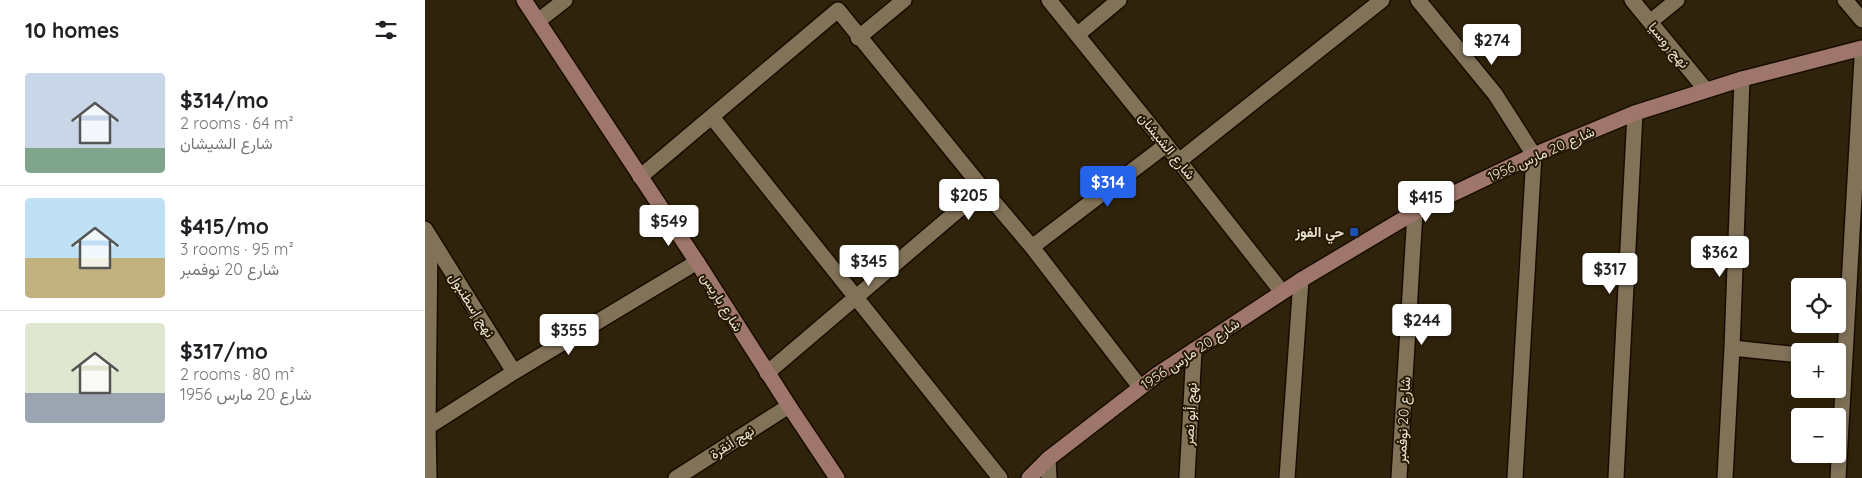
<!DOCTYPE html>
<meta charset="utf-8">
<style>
:root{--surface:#fff;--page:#f2f2f2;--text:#202124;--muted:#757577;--line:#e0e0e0;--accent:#2563eb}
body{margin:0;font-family:Quicksand,Vazirmatn,sans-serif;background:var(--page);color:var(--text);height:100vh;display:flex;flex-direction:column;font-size:19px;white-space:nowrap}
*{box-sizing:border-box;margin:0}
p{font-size:16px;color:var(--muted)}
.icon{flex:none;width:28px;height:28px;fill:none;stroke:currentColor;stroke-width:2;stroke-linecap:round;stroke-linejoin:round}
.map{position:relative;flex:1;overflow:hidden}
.side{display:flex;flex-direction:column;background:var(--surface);width:425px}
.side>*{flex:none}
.buttons{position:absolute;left:1366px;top:278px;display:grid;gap:10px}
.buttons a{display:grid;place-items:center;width:55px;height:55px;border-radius:5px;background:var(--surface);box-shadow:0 2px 8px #0003;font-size:25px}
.price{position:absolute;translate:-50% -42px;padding:0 11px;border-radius:5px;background:#fff;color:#222;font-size:16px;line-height:32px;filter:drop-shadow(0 1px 2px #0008)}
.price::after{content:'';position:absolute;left:50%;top:30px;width:15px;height:11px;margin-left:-8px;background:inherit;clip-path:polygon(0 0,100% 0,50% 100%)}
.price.on{background:var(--accent);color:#fff}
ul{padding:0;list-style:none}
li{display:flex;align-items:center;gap:15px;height:125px;padding:0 25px}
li+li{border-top:1px solid var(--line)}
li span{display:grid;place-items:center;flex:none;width:140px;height:100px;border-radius:5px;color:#555}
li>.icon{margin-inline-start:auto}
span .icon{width:60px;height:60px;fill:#fffc;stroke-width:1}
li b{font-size:21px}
h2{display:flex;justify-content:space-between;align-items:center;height:60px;padding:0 25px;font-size:21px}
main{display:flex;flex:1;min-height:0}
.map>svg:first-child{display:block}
</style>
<main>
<section class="side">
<h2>10 homes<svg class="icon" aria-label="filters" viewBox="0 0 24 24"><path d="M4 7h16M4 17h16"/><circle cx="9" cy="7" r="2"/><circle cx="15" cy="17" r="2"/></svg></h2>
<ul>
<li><span style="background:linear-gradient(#c9d6e8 75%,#7fa58c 0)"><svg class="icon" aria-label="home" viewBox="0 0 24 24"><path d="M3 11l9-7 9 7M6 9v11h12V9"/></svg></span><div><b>$314/mo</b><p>2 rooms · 64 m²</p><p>شارع الشيشان</p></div></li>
<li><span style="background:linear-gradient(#bfe0f5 60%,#c2b280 0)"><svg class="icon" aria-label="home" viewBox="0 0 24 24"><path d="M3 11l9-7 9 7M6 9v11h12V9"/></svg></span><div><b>$415/mo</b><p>3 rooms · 95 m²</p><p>شارع 20 نوفمبر</p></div></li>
<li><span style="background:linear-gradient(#dfe7d0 70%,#9aa5b1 0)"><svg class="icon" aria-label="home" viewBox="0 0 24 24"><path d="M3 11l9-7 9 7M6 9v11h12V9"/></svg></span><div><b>$317/mo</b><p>2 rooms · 80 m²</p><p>شارع 20 مارس 1956</p></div></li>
</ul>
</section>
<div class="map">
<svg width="1437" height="478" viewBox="0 0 1437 478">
<rect width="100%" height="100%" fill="#30230b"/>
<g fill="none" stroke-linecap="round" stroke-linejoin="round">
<g stroke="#180c00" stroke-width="18">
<path id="street" d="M624,0l130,161 103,131
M993,0l77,94 39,61 -19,323
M1207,0l74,90
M1420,0l17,20
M113,21l27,-21
M1225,22l27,-22
M652,35l42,-35
M433,38l46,-38
M287,117l288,361
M754,161l203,-161
M215,177l198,-167 145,179
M0,229l5,8 -2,190 1,51
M5,237l84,135
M607,247l134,-102
M1307,348l68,7
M342,373l216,-184 49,58 108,140
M3,427l86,-55 183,-110
M623,459l1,19
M251,478l113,-72
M762,478l7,-128
M862,478l14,-198
M974,478l16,-266
M1191,478l19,-365
M1300,478l7,-130 10,-269
M1413,478l24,-420"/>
</g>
<g stroke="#180c00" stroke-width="18">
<path id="secondary" d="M99,0l173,262 92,144 48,72
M604,478l19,-19 110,-85 143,-94 114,-68 119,-57 101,-42 107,-34 120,-31"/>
</g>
<use href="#street" stroke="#817258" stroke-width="15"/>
<use href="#secondary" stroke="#9f766b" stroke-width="15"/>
</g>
<rect fill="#1a4fb4" stroke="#261a03" stroke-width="2" x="924" y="227" width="10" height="10" rx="2.5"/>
<g text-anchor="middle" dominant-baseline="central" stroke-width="4" stroke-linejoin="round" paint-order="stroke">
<g font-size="14" fill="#ede4d6" stroke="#261a03">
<text transform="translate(1244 45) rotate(50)">نهج روسيا</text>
<text transform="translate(742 146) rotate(51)">شارع الشيشان</text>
<text transform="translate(1116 154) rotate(-24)">شارع 20 مارس 1956</text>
<text transform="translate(297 302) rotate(58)">شارع باريس</text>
<text transform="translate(47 305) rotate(58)">نهج إسطنبول</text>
<text transform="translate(765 354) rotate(-34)">شارع 20 مارس 1956</text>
<text transform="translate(765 414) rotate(-87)">نهج أبو نصر</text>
<text transform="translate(978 420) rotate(-87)">شارع 20 نوفمبر</text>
<text transform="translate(307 442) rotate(-33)">نهج أنقرة</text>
</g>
<g font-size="14" font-weight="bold" fill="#ede4d6" stroke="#261a03" text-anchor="end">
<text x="919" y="232">حي الفوز</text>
</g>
</g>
</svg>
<div class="buttons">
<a><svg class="icon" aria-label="locate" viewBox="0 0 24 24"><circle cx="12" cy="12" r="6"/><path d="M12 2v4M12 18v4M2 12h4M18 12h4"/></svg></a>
<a>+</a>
<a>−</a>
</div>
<b class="price" style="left:1067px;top:66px">$274</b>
<b class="price on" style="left:683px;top:208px">$314</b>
<b class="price" style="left:544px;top:221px">$205</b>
<b class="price" style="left:1001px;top:223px">$415</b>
<b class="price" style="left:244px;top:247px">$549</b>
<b class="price" style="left:1295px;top:278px">$362</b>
<b class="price" style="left:444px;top:287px">$345</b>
<b class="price" style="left:1185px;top:295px">$317</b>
<b class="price" style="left:997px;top:346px">$244</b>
<b class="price" style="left:144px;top:356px">$355</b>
</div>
</main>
